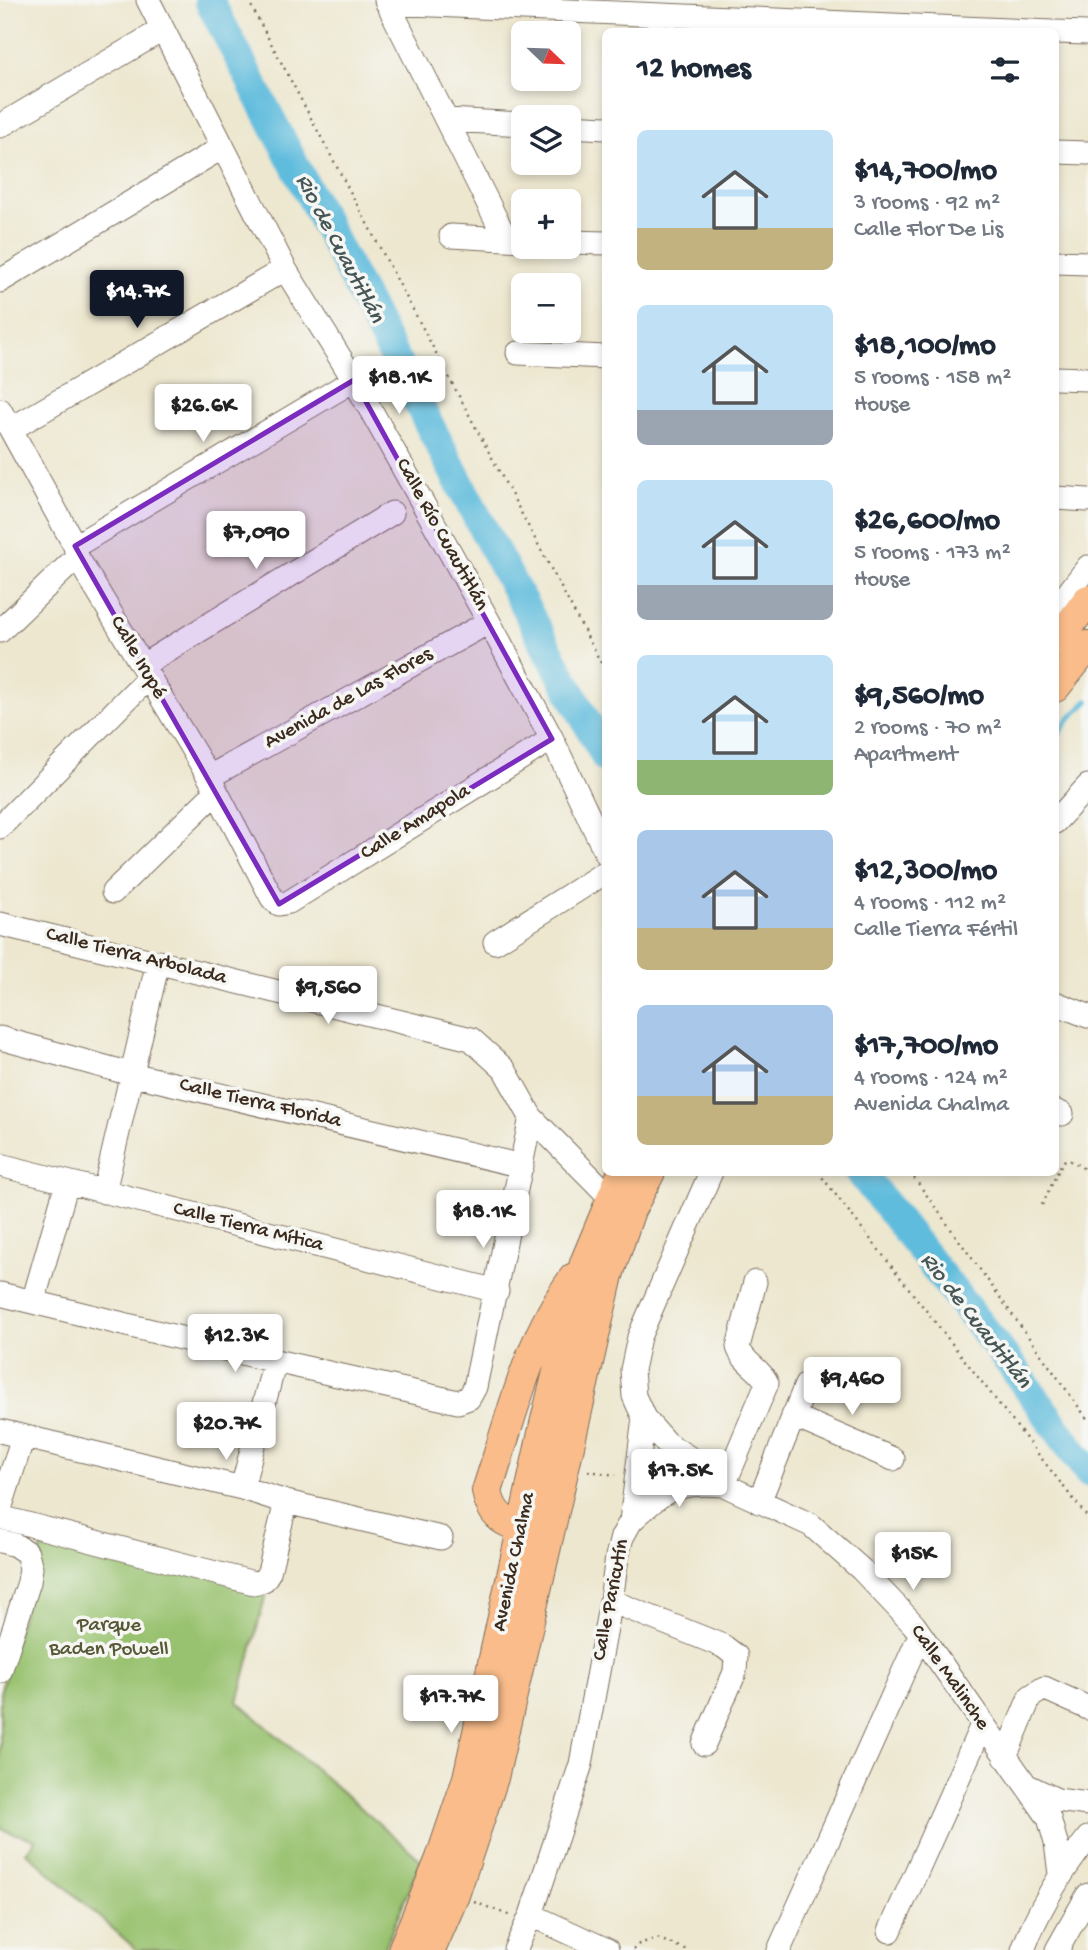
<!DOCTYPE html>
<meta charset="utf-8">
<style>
:root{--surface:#fff;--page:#f2f2f3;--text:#1f2937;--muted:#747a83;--accent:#111827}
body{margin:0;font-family:"Gochi Hand",sans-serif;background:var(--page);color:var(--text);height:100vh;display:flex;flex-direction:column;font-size:26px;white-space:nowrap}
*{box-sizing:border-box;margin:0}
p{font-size:23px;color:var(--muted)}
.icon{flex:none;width:38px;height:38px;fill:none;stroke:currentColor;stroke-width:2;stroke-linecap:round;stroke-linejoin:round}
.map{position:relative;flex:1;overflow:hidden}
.panel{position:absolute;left:602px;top:28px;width:457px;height:1148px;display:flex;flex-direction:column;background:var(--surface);border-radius:10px;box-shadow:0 4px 10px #0003}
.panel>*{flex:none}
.needle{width:46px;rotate:113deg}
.tools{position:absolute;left:511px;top:21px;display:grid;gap:14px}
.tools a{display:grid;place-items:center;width:70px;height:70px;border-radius:10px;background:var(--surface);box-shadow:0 4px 10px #0003;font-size:35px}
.price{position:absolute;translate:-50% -60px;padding:0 16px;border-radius:7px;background:#fff;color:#222;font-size:23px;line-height:46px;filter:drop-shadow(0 2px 4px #0008)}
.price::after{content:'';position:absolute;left:50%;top:42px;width:21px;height:16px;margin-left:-10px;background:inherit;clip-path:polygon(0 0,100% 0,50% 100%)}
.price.selected{background:var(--accent);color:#fff}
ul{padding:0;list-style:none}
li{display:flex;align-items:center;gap:21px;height:175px;padding:0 35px}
li span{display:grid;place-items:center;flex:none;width:196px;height:140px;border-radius:10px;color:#555}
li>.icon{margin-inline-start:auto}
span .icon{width:84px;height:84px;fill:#fffc;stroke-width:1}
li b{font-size:30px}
h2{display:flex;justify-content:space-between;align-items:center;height:84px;padding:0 35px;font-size:30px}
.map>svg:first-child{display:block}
</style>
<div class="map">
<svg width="1088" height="1950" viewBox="0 0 1088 1950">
<rect width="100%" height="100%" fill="#f6f6f2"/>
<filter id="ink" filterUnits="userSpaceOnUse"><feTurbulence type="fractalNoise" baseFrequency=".0143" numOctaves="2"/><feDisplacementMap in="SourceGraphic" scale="14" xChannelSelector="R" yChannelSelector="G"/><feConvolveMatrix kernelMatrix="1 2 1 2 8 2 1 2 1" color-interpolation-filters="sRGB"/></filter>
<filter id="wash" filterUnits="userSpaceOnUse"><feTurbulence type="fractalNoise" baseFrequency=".00686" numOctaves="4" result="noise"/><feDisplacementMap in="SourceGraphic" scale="28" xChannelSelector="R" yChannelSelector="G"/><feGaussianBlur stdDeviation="1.57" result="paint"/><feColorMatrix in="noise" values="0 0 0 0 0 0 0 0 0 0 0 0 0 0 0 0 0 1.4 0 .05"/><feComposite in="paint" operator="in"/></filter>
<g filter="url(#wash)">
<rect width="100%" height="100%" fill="#ede7cf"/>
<path fill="#99c26f" stroke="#6a7646" stroke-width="2" d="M47,1529l222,53 -31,120 183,158 -37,90h-247l-111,-98 10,-12 -36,-11v-136z"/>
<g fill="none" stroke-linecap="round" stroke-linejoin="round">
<path stroke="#5fbcdd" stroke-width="5" d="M1055,739l14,-20 19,-18"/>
<path stroke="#5fbcdd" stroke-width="30" d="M209,0l279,538 118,220
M860,1172l149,190 79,110"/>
</g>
</g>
<g filter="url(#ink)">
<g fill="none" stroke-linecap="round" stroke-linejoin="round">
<g stroke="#796c5c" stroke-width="25">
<path id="minor" d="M148,0l137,269 69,111 135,242 63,117 54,114
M386,0l120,239
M387,3l665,29
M1055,32l33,1
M448,120l75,4
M0,126l162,-96
M569,126l37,2
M1055,152l33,1
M451,236l72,4
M569,242l37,1
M1055,262l33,1
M0,281l223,-134
M518,353l88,4
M1055,378l33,1
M0,410l75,136 2,11 132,220 63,121 7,6 10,-2 263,-163
M11,429l274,-160
M1055,498l33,2
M75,546l279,-166
M1055,610l33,-43
M0,631l77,-74
M143,665l249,-152
M209,777l280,-155
M1055,822l33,-36
M0,827l148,-149
M113,892l103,-100
M0,924l471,115 33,30 27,48 80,81
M495,942l111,-70
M1055,1003l33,13
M0,1038l131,36 391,92
M1055,1111l7,3
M0,1165l497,126
M104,1192l54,-230
M0,1294l275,67 183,41 11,-4 6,-11 56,-270
M33,1302l34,-119
M793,1416l100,43
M644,1418l22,25 30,19 28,23 87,40 51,45 52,55 135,193 7,25 4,31
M0,1431l242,57 44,14 155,36
M724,1485l43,-102c-7,-15 -24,-20 -29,-36l17,-65
M242,1488l33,-127
M759,1502l47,-117
M0,1509l23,-72
M0,1517l254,66 10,-3 5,-8 17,-70
M631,1521c36,-33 43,-39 93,-36
M0,1541l15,4 12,8 4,15 -2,14 -29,90
M611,1601l112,45 13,10 -1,16 -31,72
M1005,1757l25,-60 14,-9 44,20
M1028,1786l29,14 31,4
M531,1915l76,35
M890,1931l92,-206
M515,1950l16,-35 50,-151 30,-163 6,-44 5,-20 9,-16 13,-103 -10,-22 -2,-26 7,-33 72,-165
M779,1950l141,-315
M1023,1950c15,-41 38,-78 65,-112
M1057,1950l31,-55"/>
</g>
<g stroke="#796c5c" stroke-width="32">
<path id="major" d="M1055,644l33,-44
M1055,687l33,-41
M542,1530c-29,-5 -49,-6 -55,-39 24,-72 41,-151 87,-213
M403,1950l37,-89 28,-83 77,-354 40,-161 38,-91
M430,1950l24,-55 39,-117 115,-503 22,-65 20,-38"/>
</g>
<path stroke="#796c5c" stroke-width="2.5" stroke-dasharray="2 5" stroke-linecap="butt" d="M248,0l358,672
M818,1172l270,346
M910,1172l178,248
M1042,1205l20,-42 4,-4 15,7 7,8
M588,1471l28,4
M474,1902l37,14
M633,1950l6,-6 18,-6 30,12"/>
<use href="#minor" stroke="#fff" stroke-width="23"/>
<use href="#major" stroke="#f9bc8a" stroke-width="30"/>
</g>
</g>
<path fill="#7b2cbf" fill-opacity="0.2" stroke="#7b2cbf" stroke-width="5" stroke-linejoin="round" d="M354,380l198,359 -273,165 -204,-358z"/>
<g text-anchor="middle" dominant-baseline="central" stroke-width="7" stroke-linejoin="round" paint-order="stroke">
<g font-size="21" fill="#3b2a1e" stroke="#f6f6f2">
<text transform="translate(441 535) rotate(61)">Calle Río Cuautitlán</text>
<text transform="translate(137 658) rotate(60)">Calle Irupé</text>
<text transform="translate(349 699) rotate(-29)">Avenida de Las Flores</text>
<text transform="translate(416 823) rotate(-32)">Calle Amapola</text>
<text transform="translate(136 957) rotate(14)">Calle Tierra Arbolada</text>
<text transform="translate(260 1104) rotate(13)">Calle Tierra Florida</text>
<text transform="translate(248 1228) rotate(14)">Calle Tierra Mítica</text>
<text transform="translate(515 1562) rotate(-78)">Avenida Chalma</text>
<text transform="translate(612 1600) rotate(-79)">Calle Paricutín</text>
<text transform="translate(949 1678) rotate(55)">Calle Malinche</text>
</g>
<g font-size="21" fill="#575836" stroke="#f6f6f2">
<text x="109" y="1626">Parque<tspan x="109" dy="24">Baden Powell</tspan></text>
</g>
<g font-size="23" font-style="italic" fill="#465657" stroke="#f6f6f2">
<text transform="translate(339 249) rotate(62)">Rio de Cuautitlán</text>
<text transform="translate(975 1321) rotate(52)">Rio de Cuautitlán</text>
</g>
</g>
</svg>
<div class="tools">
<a><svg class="needle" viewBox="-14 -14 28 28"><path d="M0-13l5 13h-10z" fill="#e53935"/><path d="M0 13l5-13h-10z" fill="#747a83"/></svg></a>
<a><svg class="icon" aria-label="layers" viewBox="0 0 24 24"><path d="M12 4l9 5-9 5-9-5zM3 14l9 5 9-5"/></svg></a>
<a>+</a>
<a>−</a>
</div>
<b class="price selected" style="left:137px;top:330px">$14.7K</b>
<b class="price" style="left:399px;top:416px">$18.1K</b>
<b class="price" style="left:203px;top:444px">$26.6K</b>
<b class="price" style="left:256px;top:571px">$7,090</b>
<b class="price" style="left:328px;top:1026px">$9,560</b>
<b class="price" style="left:483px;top:1250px">$18.1K</b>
<b class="price" style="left:235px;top:1374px">$12.3K</b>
<b class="price" style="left:852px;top:1417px">$9,460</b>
<b class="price" style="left:226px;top:1462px">$20.7K</b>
<b class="price" style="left:679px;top:1509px">$17.5K</b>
<b class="price" style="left:913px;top:1592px">$15K</b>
<b class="price" style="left:451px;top:1735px">$17.7K</b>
<section class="panel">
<h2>12 homes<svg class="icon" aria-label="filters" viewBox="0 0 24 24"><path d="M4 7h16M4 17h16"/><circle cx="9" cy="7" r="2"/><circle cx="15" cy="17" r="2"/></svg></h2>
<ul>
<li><span style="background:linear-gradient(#bfe0f5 70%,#c2b280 0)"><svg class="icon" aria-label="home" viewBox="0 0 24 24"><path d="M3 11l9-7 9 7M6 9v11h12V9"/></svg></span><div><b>$14,700/mo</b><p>3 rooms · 92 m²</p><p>Calle Flor De Lis</p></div></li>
<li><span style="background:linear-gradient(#bfe0f5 75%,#9aa5b1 0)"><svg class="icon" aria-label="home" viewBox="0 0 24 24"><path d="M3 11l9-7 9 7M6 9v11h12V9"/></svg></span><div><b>$18,100/mo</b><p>5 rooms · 158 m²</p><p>House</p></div></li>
<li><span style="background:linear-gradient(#bfe0f5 75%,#9aa5b1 0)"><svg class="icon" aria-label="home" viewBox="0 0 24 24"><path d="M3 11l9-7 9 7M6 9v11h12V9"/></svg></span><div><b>$26,600/mo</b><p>5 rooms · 173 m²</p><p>House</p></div></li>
<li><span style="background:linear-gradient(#bfe0f5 75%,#8fb573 0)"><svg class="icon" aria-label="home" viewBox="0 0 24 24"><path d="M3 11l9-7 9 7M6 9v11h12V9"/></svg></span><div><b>$9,560/mo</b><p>2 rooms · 70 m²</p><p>Apartment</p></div></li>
<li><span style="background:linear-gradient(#a9c7e8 70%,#c2b280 0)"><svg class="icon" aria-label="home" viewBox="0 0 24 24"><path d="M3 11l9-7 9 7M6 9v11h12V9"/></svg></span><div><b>$12,300/mo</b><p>4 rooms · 112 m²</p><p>Calle Tierra Fértil</p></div></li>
<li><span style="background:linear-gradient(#a9c7e8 65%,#c2b280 0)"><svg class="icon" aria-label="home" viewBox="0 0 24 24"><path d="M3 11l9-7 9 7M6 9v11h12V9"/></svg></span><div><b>$17,700/mo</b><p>4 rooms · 124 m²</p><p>Avenida Chalma</p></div></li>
</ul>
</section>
</div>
